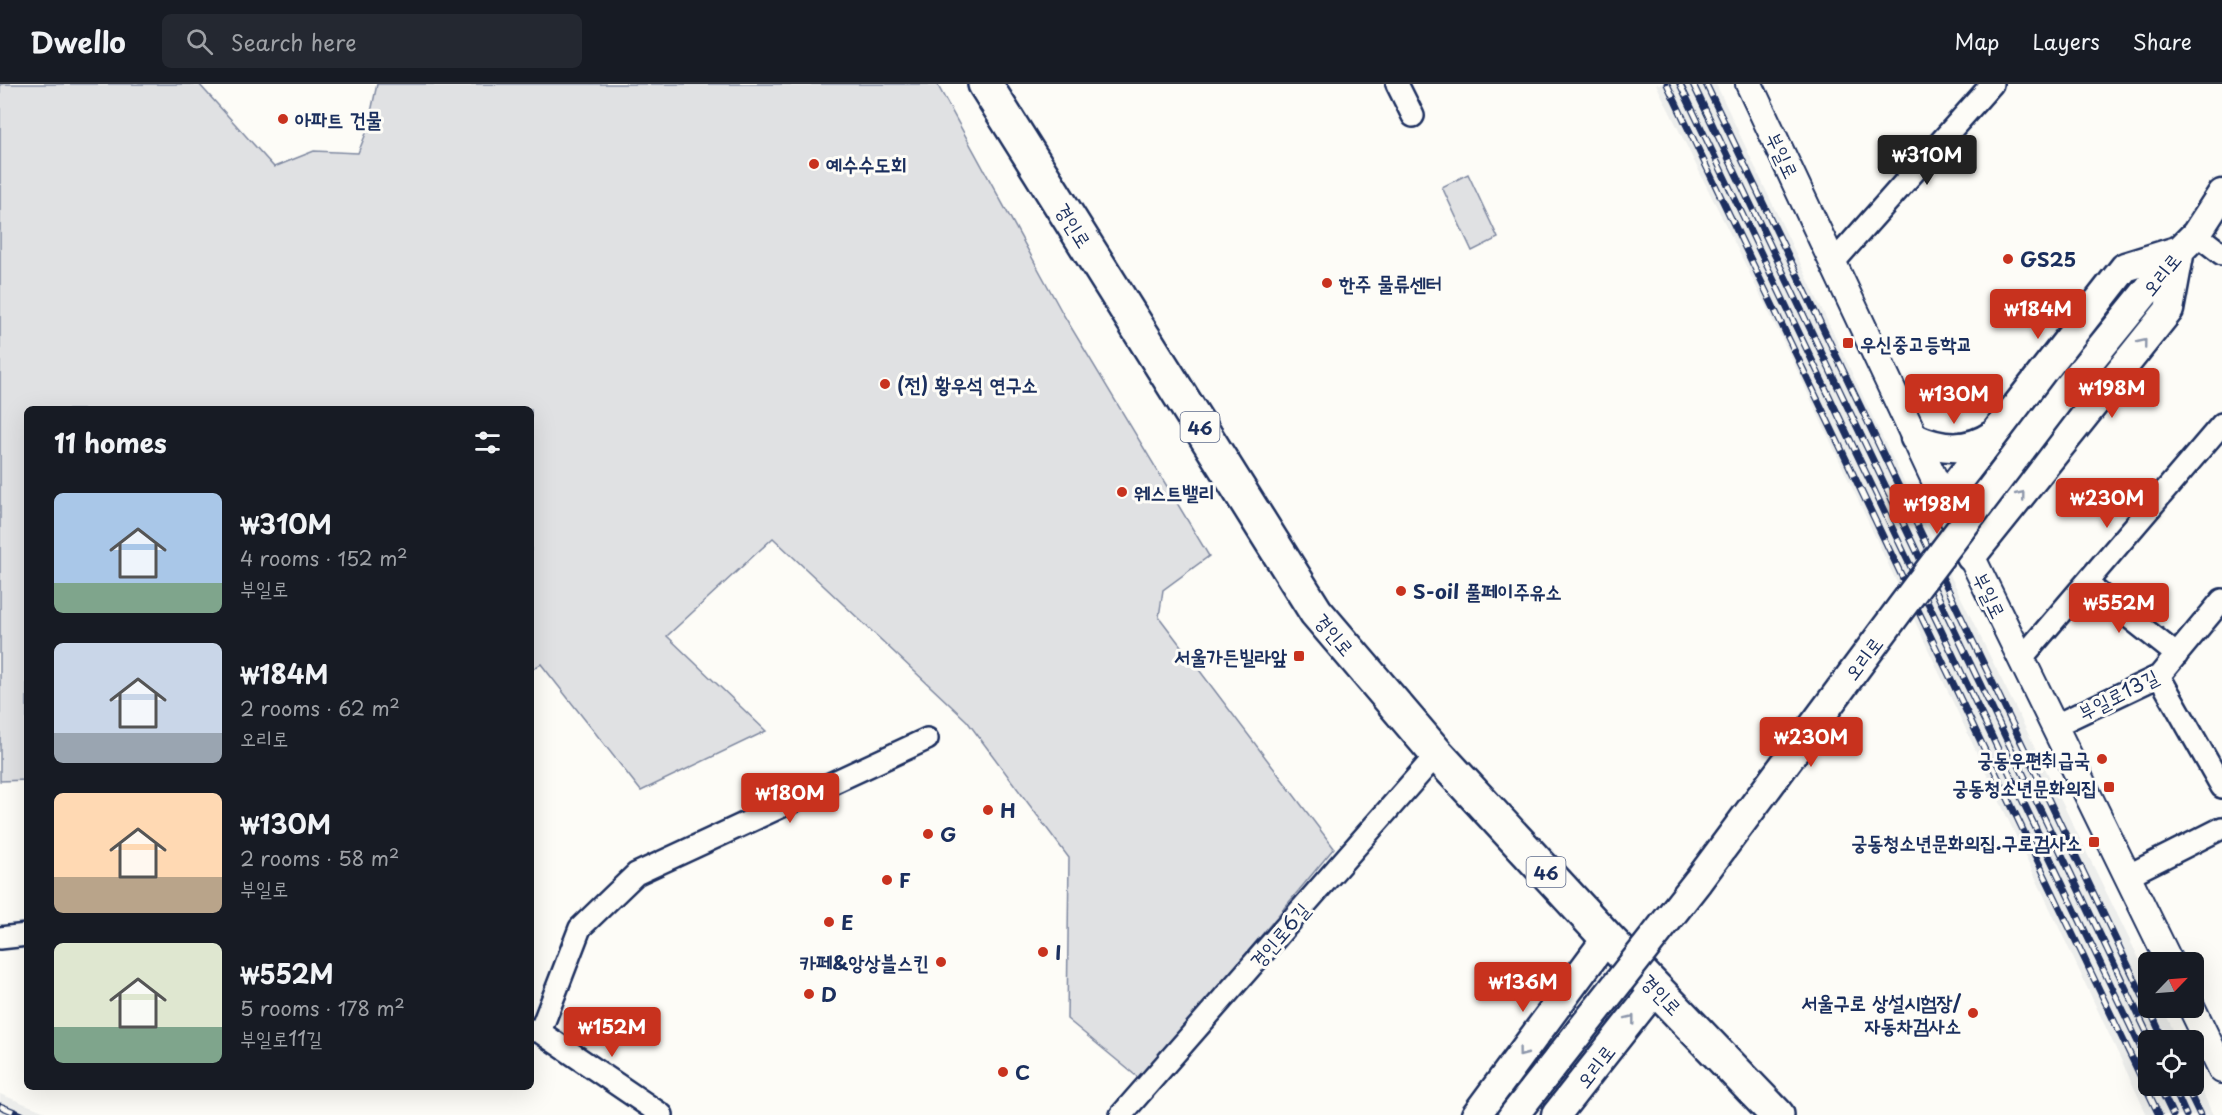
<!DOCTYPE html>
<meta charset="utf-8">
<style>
:root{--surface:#171b24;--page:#242831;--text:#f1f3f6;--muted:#9ea1a6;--line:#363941;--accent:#c8321e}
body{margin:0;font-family:"Playpen Sans","Poor Story",sans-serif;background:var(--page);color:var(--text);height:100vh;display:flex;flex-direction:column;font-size:22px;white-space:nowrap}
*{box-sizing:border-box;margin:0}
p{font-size:20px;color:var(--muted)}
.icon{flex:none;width:33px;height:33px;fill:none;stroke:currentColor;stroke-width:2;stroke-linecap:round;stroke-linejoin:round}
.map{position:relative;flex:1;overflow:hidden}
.side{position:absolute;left:24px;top:322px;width:510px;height:684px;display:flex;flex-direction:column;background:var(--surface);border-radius:9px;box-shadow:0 6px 24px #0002}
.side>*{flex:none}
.needle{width:39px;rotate:65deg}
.fabs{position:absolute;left:2138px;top:868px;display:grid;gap:12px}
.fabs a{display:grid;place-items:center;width:66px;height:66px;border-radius:9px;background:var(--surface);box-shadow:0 6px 24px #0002;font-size:30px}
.price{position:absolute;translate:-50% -51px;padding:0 14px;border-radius:6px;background:var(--accent);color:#fff;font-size:20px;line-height:39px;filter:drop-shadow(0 2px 3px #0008)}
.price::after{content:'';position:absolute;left:50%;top:36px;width:18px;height:14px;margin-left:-9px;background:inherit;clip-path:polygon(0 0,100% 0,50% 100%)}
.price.current{background:#222;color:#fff}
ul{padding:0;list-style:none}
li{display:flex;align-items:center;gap:18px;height:150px;padding:0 30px}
li span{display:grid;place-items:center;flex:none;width:168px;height:120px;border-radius:9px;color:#555}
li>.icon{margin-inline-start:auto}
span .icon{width:72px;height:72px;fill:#fffc;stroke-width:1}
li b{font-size:26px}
h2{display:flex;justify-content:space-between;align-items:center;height:72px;padding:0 30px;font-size:26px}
header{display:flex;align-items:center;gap:36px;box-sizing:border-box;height:84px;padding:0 30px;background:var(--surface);border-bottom:2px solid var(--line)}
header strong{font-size:28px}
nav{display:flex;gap:33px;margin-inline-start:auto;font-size:21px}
.search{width:420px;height:54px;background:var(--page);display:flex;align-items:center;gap:15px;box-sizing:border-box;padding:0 21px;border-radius:9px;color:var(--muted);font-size:22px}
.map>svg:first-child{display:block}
</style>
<header>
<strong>Dwello</strong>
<div class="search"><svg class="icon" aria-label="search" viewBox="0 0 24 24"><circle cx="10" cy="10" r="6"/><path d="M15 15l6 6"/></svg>Search here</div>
<nav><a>Map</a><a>Layers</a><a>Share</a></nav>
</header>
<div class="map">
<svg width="2222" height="1031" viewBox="0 0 2222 1031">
<rect width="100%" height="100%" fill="#fdfcf7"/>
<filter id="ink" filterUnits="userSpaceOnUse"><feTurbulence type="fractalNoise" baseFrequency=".0167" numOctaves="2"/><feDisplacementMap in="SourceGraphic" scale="12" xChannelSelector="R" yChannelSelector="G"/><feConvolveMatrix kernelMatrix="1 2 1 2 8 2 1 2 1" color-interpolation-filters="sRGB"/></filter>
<g filter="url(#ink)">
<path fill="#edeeec" d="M1656,0h60l166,353 266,540v31h15l15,33h-30v45h45v-14l20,43h-66l-359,-764z
M0,1010l53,21h-53z"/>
<path fill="#e0e1e3" stroke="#7e88a0" stroke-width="1.5" d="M0,0h199l75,83 40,-16 44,2 9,-22 10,-47h560l126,230 146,242 -46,34 -4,27 175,231 -193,232 -74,-61 2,-161 -102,-137 -194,-183 -106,98 99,95 -125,60 -100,-127 -10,6v-260h-504v370l-27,1z
M1468,90l30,64 -26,13 -30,-64z"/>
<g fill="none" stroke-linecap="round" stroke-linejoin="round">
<g stroke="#1b2f5e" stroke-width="26">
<path id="minor" d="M1397,0l16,32
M2196,150l26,20
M1833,179l159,-179
M2086,499l91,72
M2021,575l201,-235
M2159,592l63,111
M2054,642l105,-50 63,-76
M2127,792l95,-48
M0,854l27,-3
M531,946l9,2 122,83
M540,948l40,-104 56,-54 291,-135
M1121,1031l316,-361"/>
</g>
<g stroke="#1b2f5e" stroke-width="30">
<path id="tertiary" d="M1749,0l205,437 216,442
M2192,924l30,62"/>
</g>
<g stroke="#1b2f5e" stroke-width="33">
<path id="secondary" d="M2067,305l113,-139 16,-16 26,-40
M1915,354c27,12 53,14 78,-3
M1944,415l181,-232 55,-17
M1971,473l198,-247 11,-60
M1476,1031l131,-177
M1556,1031l100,-127"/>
</g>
<g stroke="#1b2f5e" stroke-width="38">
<path id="primary" d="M985,0l331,528 121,142 170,184 170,177"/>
</g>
<use href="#minor" stroke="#fdfcf7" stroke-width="21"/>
<use href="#tertiary" stroke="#fdfcf7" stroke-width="26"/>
<use href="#secondary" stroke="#fdfcf7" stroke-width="28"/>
<use href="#primary" stroke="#fdfcf7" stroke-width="33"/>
<g stroke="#1b2f5e" stroke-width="7">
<path id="rail" d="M1667,0l492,1031
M1680,0l468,979
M1693,0l458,957
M1706,0l442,923
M2149,924l15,33
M2159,1002l14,29
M2173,1002l13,29
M2186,1002l14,29
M0,1022l22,9"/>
</g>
<use href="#rail" stroke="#fdfcf7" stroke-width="4.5" stroke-dasharray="14" stroke-linecap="butt"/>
<g stroke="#1b2f5e" stroke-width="33" stroke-linecap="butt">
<path id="secondary-bridge" d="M1514,1031l184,-234 205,-276 164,-216"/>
</g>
<use href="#secondary-bridge" stroke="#fdfcf7" stroke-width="28"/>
</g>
<defs><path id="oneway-chevron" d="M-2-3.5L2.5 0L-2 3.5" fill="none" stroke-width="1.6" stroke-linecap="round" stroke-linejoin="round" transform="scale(1.5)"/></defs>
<g stroke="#8c96aa">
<use href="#oneway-chevron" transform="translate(2143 259) rotate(-51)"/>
<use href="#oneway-chevron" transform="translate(2021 411) rotate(-51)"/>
<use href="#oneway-chevron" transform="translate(1631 935) rotate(-52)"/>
<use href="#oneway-chevron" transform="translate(1522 969) rotate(127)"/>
</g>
</g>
<g fill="#c8321e" stroke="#fdfcf7" stroke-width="2">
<circle cx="283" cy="35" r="6"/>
<circle cx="814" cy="80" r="6"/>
<circle cx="2008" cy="175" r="6"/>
<circle cx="1327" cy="199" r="6"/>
<rect x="1842" y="253" width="12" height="12" rx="3"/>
<circle cx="885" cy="300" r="6"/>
<circle cx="1122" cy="408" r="6"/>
<circle cx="1401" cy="507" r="6"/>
<rect x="1293" y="566" width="12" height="12" rx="3"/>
<circle cx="2102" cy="675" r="6"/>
<rect x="2103" y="697" width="12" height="12" rx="3"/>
<circle cx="988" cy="726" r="6"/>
<circle cx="928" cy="750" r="6"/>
<rect x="2088" y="752" width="12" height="12" rx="3"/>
<circle cx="887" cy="796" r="6"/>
<circle cx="829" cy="838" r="6"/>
<circle cx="1043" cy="868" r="6"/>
<circle cx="941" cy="878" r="6"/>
<circle cx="809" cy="910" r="6"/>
<circle cx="1973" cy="929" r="6"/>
<circle cx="1003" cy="988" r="6"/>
</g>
<g text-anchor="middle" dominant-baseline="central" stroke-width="6" stroke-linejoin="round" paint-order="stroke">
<g fill="#fdfcf7" stroke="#5f6c8c" stroke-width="1.5">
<rect x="1180.5" y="328" width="39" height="30" rx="4.5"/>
<rect x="1526.5" y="773" width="39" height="30" rx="4.5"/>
</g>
<g font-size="18" font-weight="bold" fill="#1b2f5e">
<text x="1200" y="343">46</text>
<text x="1546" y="788">46</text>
</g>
<g font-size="20" font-weight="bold" fill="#1b2f5e" stroke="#fdfcf7" text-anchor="start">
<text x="295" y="35">아파트 건물</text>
<text x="826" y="80">예수수도회</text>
<text x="2020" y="175">GS25</text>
<text x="1339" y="199">한주 물류센터</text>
<text x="1860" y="259">우신중고등학교</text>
<text x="897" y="300">(전) 황우석 연구소</text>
<text x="1134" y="408">웨스트밸리</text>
<text x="1413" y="507">S-oil 풀페이주유소</text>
<text x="1287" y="572" text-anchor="end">서울가든빌라앞</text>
<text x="2090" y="675" text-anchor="end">궁동우편취급국</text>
<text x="2097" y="703" text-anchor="end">궁동청소년문화의집</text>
<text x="1000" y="726">H</text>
<text x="940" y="750">G</text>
<text x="2082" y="758" text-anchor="end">궁동청소년문화의집.구로검사소</text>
<text x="899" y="796">F</text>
<text x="841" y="838">E</text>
<text x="1055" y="868">I</text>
<text x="929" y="878" text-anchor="end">카페&amp;앙상블스킨</text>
<text x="821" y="910">D</text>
<text x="1961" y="918" text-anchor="end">서울구로 상설시험장/<tspan x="1961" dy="23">자동차검사소</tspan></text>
<text x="1015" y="988">C</text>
</g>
<g font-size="20" fill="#1b2f5e" stroke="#fdfcf7">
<text transform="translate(1783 71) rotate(65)">부일로</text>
<text transform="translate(1074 141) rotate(58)">경인로</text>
<text transform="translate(2161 190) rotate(-51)">오리로</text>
<text transform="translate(1990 511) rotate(64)">부일로</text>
<text transform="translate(1335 550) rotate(50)">경인로</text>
<text transform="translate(1863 574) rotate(-53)">오리로</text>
<text transform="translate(2118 610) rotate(-27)">부일로13길</text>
<text transform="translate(1279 851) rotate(-49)">경인로6길</text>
<text transform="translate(1662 910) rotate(46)">경인로</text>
<text transform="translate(1595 982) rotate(-52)">오리로</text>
</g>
</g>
</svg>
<div class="fabs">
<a><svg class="needle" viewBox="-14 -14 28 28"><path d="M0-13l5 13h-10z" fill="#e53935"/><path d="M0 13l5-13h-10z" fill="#9ea1a6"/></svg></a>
<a><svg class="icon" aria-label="locate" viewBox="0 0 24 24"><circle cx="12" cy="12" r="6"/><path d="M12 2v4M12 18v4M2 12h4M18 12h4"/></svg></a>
</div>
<b class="price current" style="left:1927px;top:102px">₩310M</b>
<b class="price" style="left:2038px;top:256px">₩184M</b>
<b class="price" style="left:2112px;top:335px">₩198M</b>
<b class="price" style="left:1954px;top:341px">₩130M</b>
<b class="price" style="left:2107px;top:445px">₩230M</b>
<b class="price" style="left:1937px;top:451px">₩198M</b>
<b class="price" style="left:2119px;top:550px">₩552M</b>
<b class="price" style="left:1811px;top:684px">₩230M</b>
<b class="price" style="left:790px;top:740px">₩180M</b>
<b class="price" style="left:1523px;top:929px">₩136M</b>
<b class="price" style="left:612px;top:974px">₩152M</b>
<section class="side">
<h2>11 homes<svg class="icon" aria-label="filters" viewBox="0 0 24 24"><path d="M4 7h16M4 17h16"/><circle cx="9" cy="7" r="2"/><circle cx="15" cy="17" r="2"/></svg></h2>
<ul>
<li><span style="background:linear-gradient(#a9c7e8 75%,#7fa58c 0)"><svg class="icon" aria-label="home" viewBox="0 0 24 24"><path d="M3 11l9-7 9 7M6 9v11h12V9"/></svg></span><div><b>₩310M</b><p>4 rooms · 152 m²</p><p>부일로</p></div></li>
<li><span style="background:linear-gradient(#c9d6e8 75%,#9aa5b1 0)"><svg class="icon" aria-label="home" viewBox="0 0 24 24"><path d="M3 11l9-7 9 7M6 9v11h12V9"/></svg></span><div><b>₩184M</b><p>2 rooms · 62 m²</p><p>오리로</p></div></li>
<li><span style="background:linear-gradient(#ffd9b3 70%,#b9a48a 0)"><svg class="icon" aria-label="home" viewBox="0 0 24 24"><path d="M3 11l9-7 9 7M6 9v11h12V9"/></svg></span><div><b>₩130M</b><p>2 rooms · 58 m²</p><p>부일로</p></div></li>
<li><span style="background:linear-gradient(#dfe7d0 70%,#7fa58c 0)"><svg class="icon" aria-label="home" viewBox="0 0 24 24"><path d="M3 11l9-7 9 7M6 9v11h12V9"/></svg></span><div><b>₩552M</b><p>5 rooms · 178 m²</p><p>부일로11길</p></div></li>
</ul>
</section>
</div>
